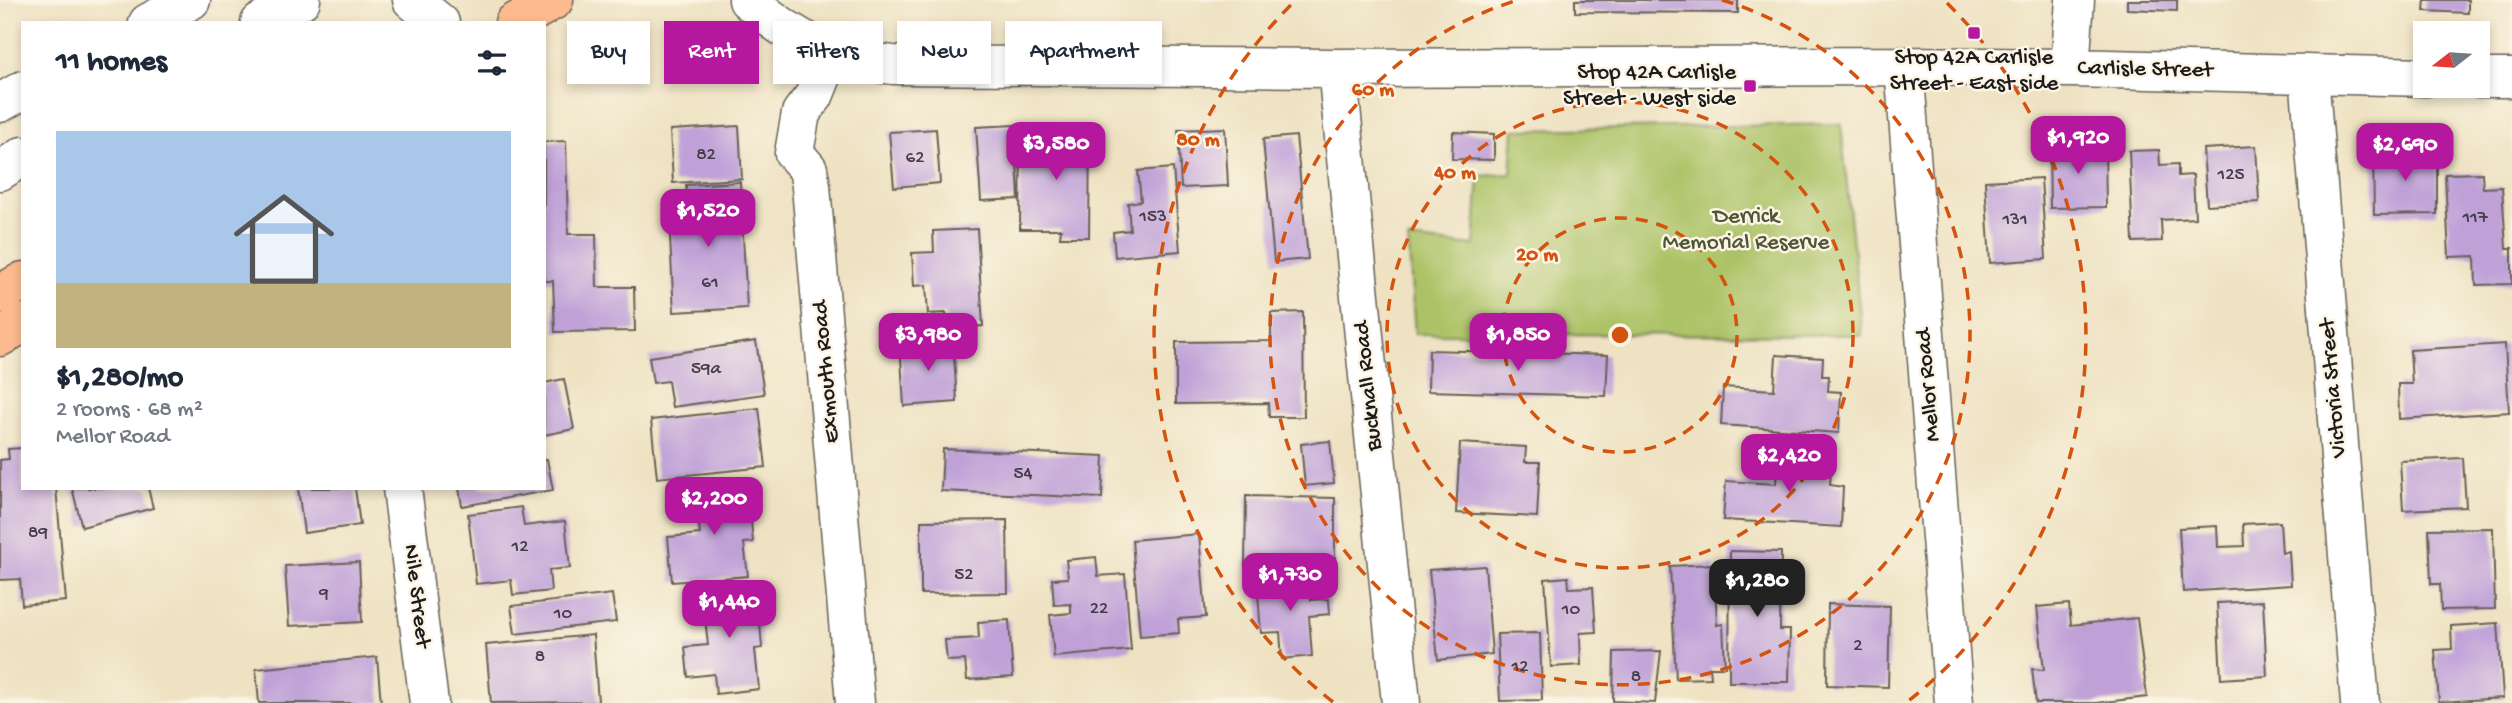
<!DOCTYPE html>
<meta charset="utf-8">
<style>
:root{--surface:#fff;--page:#f2f2f3;--text:#1f2937;--muted:#747a83;--line:#e0e1e3;--accent:#b5179e}
body{margin:0;font-family:"Gochi Hand",sans-serif;background:var(--page);color:var(--text);height:100vh;display:flex;flex-direction:column;font-size:26px;white-space:nowrap}
*{box-sizing:border-box;margin:0}
p{font-size:23px;color:var(--muted)}
.icon{flex:none;width:38px;height:38px;fill:none;stroke:currentColor;stroke-width:2;stroke-linecap:round;stroke-linejoin:round}
.map{position:relative;flex:1;overflow:hidden}
.side{position:absolute;left:21px;top:21px;width:525px;height:469px;display:flex;flex-direction:column;background:var(--surface);border-radius:0px;box-shadow:0 4px 10px #0003}
.side>*{flex:none}
.banner{position:absolute;left:567px;top:21px;width:665px;height:63px;display:flex;gap:14px}
.needle{width:46px;rotate:253deg}
.fabs{position:absolute;left:2413px;top:21px;display:grid;gap:14px}
.fabs a{display:grid;place-items:center;width:77px;height:77px;border-radius:0px;background:var(--surface);box-shadow:0 4px 10px #0003;font-size:35px}
.price{position:absolute;translate:-50% -60px;padding:0 16px;border-radius:14px;background:var(--accent);color:#fff;font-size:23px;line-height:46px;filter:drop-shadow(0 2px 4px #0008)}
.price::after{content:'';position:absolute;left:50%;top:42px;width:21px;height:16px;margin-left:-10px;background:inherit;clip-path:polygon(0 0,100% 0,50% 100%)}
.price.selected{background:#222;color:#fff}
ul{padding:0;list-style:none}
li{display:grid;align-content:center;gap:14px;height:371px;padding:0 35px}
li+li{border-top:2px solid var(--line)}
li span{display:grid;place-items:center;height:217px;border-radius:0px;color:#555}
li>.icon{margin-inline-start:auto}
span .icon{width:126px;height:126px;fill:#fffc;stroke-width:1}
li b{font-size:30px}
h2{display:flex;justify-content:space-between;align-items:center;height:84px;padding:0 35px;font-size:30px}
.pill{padding:0 24px;border-radius:0px;background:var(--surface);box-shadow:0 4px 10px #0003;font-size:24px;line-height:63px}
.pill.selected{background:var(--accent);color:#fff}
.map>svg:first-child{display:block}
</style>
<div class="map">
<svg width="2512" height="703" viewBox="0 0 2512 703">
<rect width="100%" height="100%" fill="#fcf5e5"/>
<filter id="ink" filterUnits="userSpaceOnUse"><feTurbulence type="fractalNoise" baseFrequency=".0143" numOctaves="2"/><feDisplacementMap in="SourceGraphic" scale="14" xChannelSelector="R" yChannelSelector="G"/><feConvolveMatrix kernelMatrix="1 2 1 2 8 2 1 2 1" color-interpolation-filters="sRGB"/></filter>
<filter id="wash" filterUnits="userSpaceOnUse"><feTurbulence type="fractalNoise" baseFrequency=".00686" numOctaves="4" result="noise"/><feDisplacementMap in="SourceGraphic" scale="28" xChannelSelector="R" yChannelSelector="G"/><feGaussianBlur stdDeviation="1.57" result="paint"/><feColorMatrix in="noise" values="0 0 0 0 0 0 0 0 0 0 0 0 0 0 0 0 0 1.4 0 .05"/><feComposite in="paint" operator="in"/></filter>
<g filter="url(#wash)">
<rect width="100%" height="100%" fill="#eee2c2"/>
<path fill="#acc266" stroke="#646f41" stroke-width="2" d="M1841,124l21,211 -447,-1 -7,-95 66,7 5,-70 32,-2 3,-44z"/>
<g id="blocks">
<path fill="#bfa1d8" d="M1575,0h163v13l-163,-1z
M2127,0h50v11l-50,-2z
M2425,0h43v13l-44,-2z
M1015,125l4,74 -38,2 -5,-74z
M739,126l3,53 -69,4 -3,-53z
M1225,128l3,58 -47,2 -3,-58z
M936,129l4,54 -46,4 -5,-55z
M1034,131h56l-1,106h-29l1,-8h-41l1,-91h13z
M1453,132l41,2v26l-42,-1z
M1296,136l12,123 -34,3 -11,-123z
M566,141l2,93h28l1,53h37l1,44 -80,1 -2,-51h-9v-139z
M2105,144l1,63 -56,1 -1,-63z
M2256,146l3,56 -52,3 -4,-56z
M2159,150l1,15 18,-1v12l15,-1 2,43 -34,2 1,21 -29,1 -4,-91z
M2437,152v62l-63,1 -1,-62z
M1173,168l7,83 -65,6 -2,-25 17,-2 -2,-27 13,-2 -3,-30z
M2482,173l1,15 19,-1 4,61h6v36l-36,1 -1,-29 -26,1 -4,-83z
M2041,178l5,81 -56,4 -5,-82z
M740,182l7,126 -73,4 -6,-111 19,-2 -1,-14z
M977,229l6,97 -36,2 -1,-15 -18,1 -2,-29 -12,1 -2,-33 22,-1 -1,-21z
M1303,312l1,105h-35l-1,-14 -92,1v-62l95,-1v-28z
M953,340l4,62 -53,4 -4,-63z
M756,341l8,53 -92,13 -4,-26 -15,2 -4,-26z
M2505,344l4,68 -110,7 -1,-35h14l-2,-34z
M1429,350l179,5 -2,41 -178,-5z
M1776,355l47,3 -1,18h7l-1,15 13,1 -2,41 -118,-8 2,-38 51,3z
M564,379l10,50 -30,6v-52z
M759,408l7,59 -109,11 -6,-58z
M1330,441l4,42 -29,3 -4,-42z
M1460,443l66,4 -1,15h15l-3,55 -81,-4z
M23,448v40h33l10,113 -44,4 -2,-26 -20,1v-120l9,-1 -1,-10z
M943,449l161,7 -2,42 -161,-7z
M1778,450l48,2 -2,18h7l-1,15 13,2 -2,40 -118,-7 3,-39 50,3z
M2463,458l3,49 -63,3 -3,-49z
M544,459h3l6,31 -91,16 -3,-18h85z
M736,482l2,19 11,-1 4,42 -9,1 4,33 -76,6 -4,-45 32,-3 -5,-48z
M72,488h76l5,20 -71,19z
M298,488h57l5,37 -56,8z
M1246,496l89,2v70l-90,-2z
M521,507l3,19 41,-5 5,47 -21,2 2,21 -38,4 -2,-15 -35,4 -8,-70z
M1007,520l1,73 -87,1v-73z
M2280,522l2,31 7,-2 2,34 -108,7 -4,-64 38,-2 1,21 26,-1 -1,-22z
M2493,528l2,81 -54,1 -1,-26h-9l-2,-55z
M1199,534l7,83 -28,2 1,14 -39,3 -8,-96z
M1730,551l51,1 -1,78h10l-1,52h-60z
M1096,557l2,19 27,-2 6,76 -77,7 -4,-42 21,-2v-9l-17,1 -2,-26 16,-1 -2,-18z
M359,562l3,60 -73,4 -4,-60z
M1714,564l3,61 6,-1 2,43h-15l1,11 -35,1 -6,-113z
M1485,566l7,88 -54,6 -9,-90z
M1309,576l2,24 18,-1 1,15 -21,2 3,40 -30,3 -2,-27 -19,1 -4,-53z
M1568,577l1,11 24,-1 3,45 -16,1 1,32 -30,2 -6,-88z
M757,586l5,62 -7,1 4,40 -43,5 -2,-20 -26,3 -3,-30 23,-2 -6,-54z
M612,594l4,28 -101,12 -4,-28z
M2263,601l4,75 -46,3 -4,-76z
M1828,604l62,2 -2,81 -61,-2z
M2069,604l2,21 66,-7 10,79 -51,6h-60l-4,-34 12,1 -7,-63z
M1009,620l4,57 -46,3 -2,-20 -18,1 -2,-21 34,-2 -1,-16z
M2498,623l5,75 -64,4 -4,-52 17,-1 -1,-23z
M1540,633l2,67 -42,1 -3,-67z
M593,635l5,67 -107,1 -5,-58z
M1661,651l-6,52 -42,-2 1,-49z
M377,657l4,46h-122l-3,-34z"/>
</g>
</g>
<g filter="url(#ink)">
<use href="#blocks" fill-opacity="0" stroke="#666156" stroke-width="2"/>
<g fill="none" stroke-linecap="round" stroke-linejoin="round">
<g stroke="#666156" stroke-width="41">
<path id="minor" d="M412,0l28,23
M748,0c47,41 83,58 145,65l444,3 567,-2 166,2 356,9
M148,23l43,-23
M260,23l41,-23
M831,54l-17,42 -13,17 -7,40 14,16 3,17 44,517
M1904,66l50,637
M1337,68l64,635
M2070,68l5,-68
M2309,74l51,629
M2478,78h34
M0,103l23,-13
M0,171l23,-15
M402,488l27,215"/>
</g>
<g stroke="#666156" stroke-width="41">
<path id="major" d="M514,23l40,-23
M0,294l23,-13
M0,337l23,-14"/>
</g>
<use href="#minor" stroke="#fff" stroke-width="38"/>
<use href="#major" stroke="#fcba8e" stroke-width="38"/>
</g>
</g>
<g fill="none" stroke="#d4530e" stroke-width="3.5" stroke-dasharray="12 9">
<circle cx="1620" cy="335" r="117"/>
<circle cx="1620" cy="335" r="233"/>
<path d="M1722 0A350 350 0 1 1 1518 0"/>
<path d="M1333 702A466 466 0 0 1 1293 3M1947 3A466 466 0 0 1 1907 702"/>
</g>
<g fill="#b5179e" stroke="#fcf5e5" stroke-width="2.5">
<rect x="1967" y="26" width="14" height="14" rx="3.5"/>
<rect x="1743" y="79" width="14" height="14" rx="3.5"/>
</g>
<g text-anchor="middle" dominant-baseline="central" stroke-width="5" stroke-linejoin="round" paint-order="stroke">
<g font-size="19" fill="#453d4b">
<text x="706" y="155">82</text>
<text x="915" y="158">62</text>
<text x="2231" y="175">125</text>
<text x="1153" y="217">153</text>
<text x="2475" y="218">117</text>
<text x="2015" y="220">131</text>
<text x="710" y="283">61</text>
<text x="706" y="369">59a</text>
<text x="1023" y="474">54</text>
<text x="38" y="533">89</text>
<text x="520" y="547">12</text>
<text x="964" y="575">52</text>
<text x="324" y="594">9</text>
<text x="1099" y="609">22</text>
<text x="1571" y="610">10</text>
<text x="563" y="614">10</text>
<text x="1858" y="646">2</text>
<text x="540" y="657">8</text>
<text x="1520" y="667">12</text>
<text x="1636" y="677">8</text>
</g>
<g font-size="23" fill="#1c1c1c" stroke="#fcf5e5">
<text x="1974" y="58">Stop 42A Carlisle<tspan x="1974" dy="26">Street - East side</tspan></text>
<text x="1736" y="73" text-anchor="end">Stop 42A Carlisle<tspan x="1736" dy="26">Street - West side</tspan></text>
</g>
<g font-size="23" fill="#1c1c1c" stroke="#fcf5e5">
<text transform="translate(2145 70) rotate(1)">Carlisle Street</text>
<text transform="translate(827 372) rotate(-95)">Exmouth Road</text>
<text transform="translate(1929 385) rotate(-95)">Mellor Road</text>
<text transform="translate(1369 386) rotate(-96)">Bucknall Road</text>
<text transform="translate(2334 388) rotate(-95)">Victoria Street</text>
<text transform="translate(416 596) rotate(83)">Nile Street</text>
</g>
<g font-size="23" fill="#4e5636" stroke="#fcf5e5">
<text x="1746" y="217">Derrick<tspan x="1746" dy="26">Memorial Reserve</tspan></text>
</g>
</g>
<circle cx="1620" cy="335" r="10" fill="#d4530e" stroke="#fcf5e5" stroke-width="3.5"/>
<g font-size="21" text-anchor="middle" font-weight="bold" fill="#d4530e" stroke="#fcf5e5" stroke-width="5" stroke-linejoin="round" paint-order="stroke">
<text x="1373" y="95">60 m</text>
<text x="1198" y="145">80 m</text>
<text x="1455" y="178">40 m</text>
<text x="1537" y="260">20 m</text>
</g>
</svg>
<div class="fabs">
<a><svg class="needle" viewBox="-14 -14 28 28"><path d="M0-13l5 13h-10z" fill="#e53935"/><path d="M0 13l5-13h-10z" fill="#747a83"/></svg></a>
</div>
<b class="price" style="left:2078px;top:176px">$1,920</b>
<b class="price" style="left:1056px;top:182px">$3,580</b>
<b class="price" style="left:2405px;top:183px">$2,690</b>
<b class="price" style="left:708px;top:249px">$1,520</b>
<b class="price" style="left:928px;top:373px">$3,980</b>
<b class="price" style="left:1518px;top:373px">$1,850</b>
<b class="price" style="left:1789px;top:494px">$2,420</b>
<b class="price" style="left:714px;top:537px">$2,200</b>
<b class="price" style="left:1290px;top:613px">$1,730</b>
<b class="price selected" style="left:1757px;top:619px">$1,280</b>
<b class="price" style="left:729px;top:640px">$1,440</b>
<div class="banner">
<a class="pill">Buy</a>
<a class="pill selected">Rent</a>
<a class="pill">Filters</a>
<a class="pill">New</a>
<a class="pill">Apartment</a>
</div>
<section class="side">
<h2>11 homes<svg class="icon" aria-label="filters" viewBox="0 0 24 24"><path d="M4 7h16M4 17h16"/><circle cx="9" cy="7" r="2"/><circle cx="15" cy="17" r="2"/></svg></h2>
<ul>
<li><span style="background:linear-gradient(#a9c7e8 70%,#c2b280 0)"><svg class="icon" aria-label="home" viewBox="0 0 24 24"><path d="M3 11l9-7 9 7M6 9v11h12V9"/></svg></span><div><b>$1,280/mo</b><p>2 rooms · 68 m²</p><p>Mellor Road</p></div></li>
</ul>
</section>
</div>
